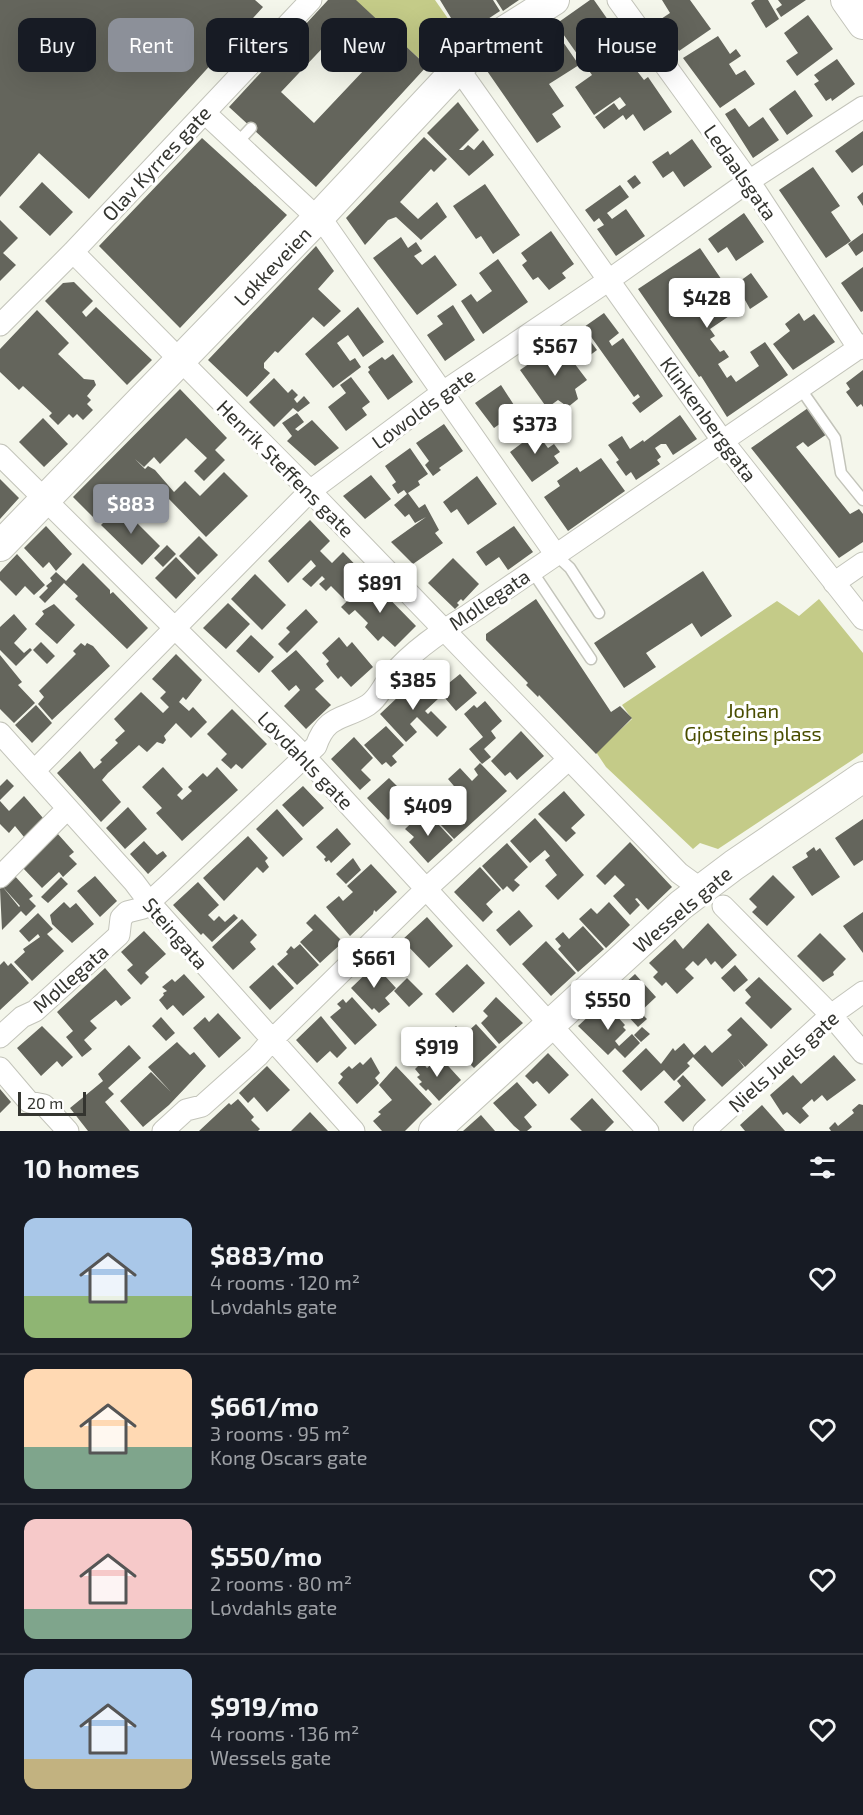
<!DOCTYPE html>
<meta charset="utf-8">
<style>
:root{--surface:#171b24;--page:#242831;--text:#f1f3f6;--muted:#9ea1a6;--line:#363941;--accent:#8c9099}
body{margin:0;font-family:"Exo 2",sans-serif;background:var(--page);color:var(--text);height:100vh;display:flex;flex-direction:column;font-size:22px;white-space:nowrap}
*{box-sizing:border-box;margin:0}
p{font-size:20px;color:var(--muted)}
.icon{flex:none;width:33px;height:33px;fill:none;stroke:currentColor;stroke-width:2;stroke-linecap:round;stroke-linejoin:round}
.map{position:relative;height:1131px;overflow:hidden}
.side{display:flex;flex-direction:column;background:var(--surface);flex:1}
.side>*{flex:none}
.top-card{position:absolute;left:18px;top:18px;width:828px;height:54px;display:flex;gap:12px}
.scale{position:absolute;left:18px;bottom:15px;width:68px;box-sizing:border-box;padding-left:6px;border:3px solid #343530;border-top:0;font-size:16px;line-height:21px;white-space:nowrap;color:#343530;-webkit-text-stroke:4px #fff;paint-order:stroke}
.price{position:absolute;translate:-50% -51px;padding:0 14px;border-radius:6px;background:#fff;color:#222;font-size:20px;line-height:39px;filter:drop-shadow(0 2px 3px #0008)}
.price::after{content:'';position:absolute;left:50%;top:36px;width:18px;height:14px;margin-left:-9px;background:inherit;clip-path:polygon(0 0,100% 0,50% 100%)}
.price.active{background:var(--accent);color:#fff}
ul{padding:0;list-style:none}
li{display:flex;align-items:center;gap:18px;height:150px;padding:0 24px}
li+li{border-top:2px solid var(--line)}
li span{display:grid;place-items:center;flex:none;width:168px;height:120px;border-radius:12px;color:#555}
li>.icon{margin-inline-start:auto}
span .icon{width:72px;height:72px;fill:#fffc;stroke-width:1}
li b{font-size:26px}
h2{display:flex;justify-content:space-between;align-items:center;height:72px;padding:0 24px;font-size:26px}
.pill{padding:0 21px;border-radius:12px;background:var(--surface);box-shadow:0 6px 24px #0002;font-size:21px;line-height:54px}
.pill.active{background:var(--accent);color:#fff}
.map>svg:first-child{display:block}
</style>
<div class="map">
<svg width="863" height="1131" viewBox="0 0 863 1131">
<rect width="100%" height="100%" fill="#f4f6eb"/>
<path fill="#c4cb88" d="M352,0h83l21,30 -28,36z
M819,599l44,54v100l-145,96 -18,-6 -7,6 -87,-82 -10,-15 36,-33 -10,-14 155,-104 22,15z"/>
<path fill="#64655c" fill-rule="evenodd" d="M0,0h255l8,7 -174,192 -50,-46 -39,44z
M328,0h28l71,66 -111,121 -87,-80zM332,38l33,31 -51,54 -33,-31z
M440,0h53l7,11 -38,25z
M496,0h23l-16,11z
M590,0h4l19,27 -14,9 5,9 -10,7 -6,-8 -3,1 16,24 22,-16 21,27 4,-3 24,35 -28,19 -11,-17 -7,6 -3,-5 -19,14 -9,-12 19,-14 5,7 7,-5 -6,-8 -26,18 -19,-28 17,-12 -36,-51z
M662,0h28l21,29 -32,22 -21,-30 12,-8z
M755,0h13l11,19 -13,9 -15,-25z
M778,0h28l-25,17 -5,-8 6,-4z
M808,15l25,34 -36,27 -11,-15 12,-8 -14,-20z
M552,26l27,39 -30,19 15,22 -12,8 9,13 -24,16 -52,-75z
M718,36l12,18 6,-5 5,7 -12,8 7,11 9,-5 10,14 -35,24 -37,-50z
M837,59l18,25 -23,17 -1,-3 -5,3 -12,-17 5,-3 -5,-6z
M795,90l18,26 -26,19 -18,-26z
M458,102l21,28 -20,20h4l5,-5 6,5 9,-10 11,15 -25,21 -42,-43z
M735,108l14,19 14,-10 16,23 -26,18 -28,-44z
M863,131v34l-11,8 -17,-22z
M424,137l23,22 -13,13 -3,-3 -31,33 18,17 19,-17 10,15 -26,23 -25,-23 -8,3 -23,25 -19,-27z
M202,138l85,77 -107,113 -81,-82z
M692,139l20,28 -28,20 -11,-16 -10,7 -11,-16 16,-11 2,4z
M813,167l27,39 -9,6 20,29 -25,17 -47,-68z
M635,175l6,8 -8,6 -6,-8z
M42,182l31,30 -23,24 -31,-29z
M485,184l35,51 -27,19 -12,-18 -5,3 -23,-33z
M620,185l9,12 -22,16 5,6 14,-10 19,27 -29,20 -19,-27 7,-4 -5,-7 -5,4 -9,-12z
M863,192v14l-6,-9z
M744,213l20,29 -28,19 -9,-14 -9,6 -10,-14z
M0,220l18,18 -15,15 13,12 -16,16z
M551,231l23,33 -12,9 4,5 -17,12 -11,-13 -5,3 -11,-15 5,-4 -6,-8z
M863,233v18l-7,5 -8,-12z
M401,237l7,11 8,-6 6,9 -8,5 8,9 13,-10 22,30 -40,30 -44,-57z
M316,246l18,25 -16,18 23,22 -17,16 -11,-10 -35,36 -3,-2 -11,12v5l6,5 -23,24 -39,-37z
M700,248l41,60 -31,21 5,7 -5,3 10,13 4,-2 5,7 -11,7 9,14 4,-3 5,7 23,-16 -9,-14 15,-10 23,33 -61,42 -26,-41 -2,1 -61,-88z
M498,259l30,43 -45,32 -22,-33 10,-7 6,8 15,-11 -13,-18z
M863,267v44l-2,1 -20,-29z
M751,273l17,24 -18,12 -14,-25z
M74,282l19,19 -11,11 4,5 10,-10 56,53 -25,25 -82,-84 18,-18z
M453,305l22,35 -30,21 -18,-26 16,-11 -6,-8z
M358,307l26,35 -21,15 -15,-22 -11,8 13,18 5,-3 6,9 -28,21 -28,-34z
M37,310l32,33 -11,11 26,25 10,1 2,5 -9,11 4,4 -4,4 6,6 -10,10 -6,-6 -4,4 -4,-4 -11,11 -9,-9 3,-3 -29,-27 -4,4 -19,-18v-23z
M604,313l15,20 -10,8 3,5 11,-8 40,58 -23,17 -8,-10 8,-6 -2,-3 -4,3 -50,-70z
M799,313l5,8 10,-7 21,28 -42,28 -20,-26 17,-13 -5,-7z
M582,330l15,20 -12,9 -15,-21z
M559,343l28,37 -12,9 3,10 -10,8 -10,-7 -11,8 -27,-38z
M393,354l20,28 -25,18 -20,-28 2,-2 -2,-3 14,-10 3,3z
M863,370v37l-2,-3 -4,3 -11,-15 4,-3 -4,-6z
M351,377l19,25 -8,6 5,7 -21,16 -18,-24 18,-14 -6,-8z
M274,378l14,15 4,-4 6,6 -4,4 3,4 7,-7 6,7 -12,9 -5,-4 -19,19 -25,-25z
M501,385l20,31 -13,10 -4,-5 -10,7 -19,-25z
M180,389l47,49 -12,12 10,10 -21,21 -10,-10 13,-13 -21,-20 -26,26 -6,-7 -10,10 -9,-8 10,10 3,-3 7,4 19,22 11,-11 15,15 24,-24 24,24 -42,41 -38,-39 -21,20 -21,-22 -6,6 -5,-5 -21,21 -21,-21z
M808,408l19,26 -19,13 -5,-5 -7,5 54,67 9,-5 4,5v28l-24,16 -88,-110z
M297,413l7,9 -9,7 3,2 14,-11 27,28 -24,18 -28,-25 5,-5 -10,-13z
M680,415l17,24 -24,16 -7,-11h-5l-6,4 6,9 -4,3 3,4 -24,16 -5,-8 -5,4 -10,-14 3,-2 -11,-15 14,-9 8,13 13,-9 1,2z
M43,418l25,26 -24,23 -25,-25z
M444,424l19,27 -24,17 2,2 -8,6 -8,-11 4,-4 -13,-18z
M533,428l15,20 6,-4 6,8 -6,4 5,7 -27,19 -22,-30 12,-9 -4,-5z
M410,448l18,26 -10,7 2,4 -12,8 11,15 6,-4 14,26 -4,3 8,10 -30,21 -22,-22 35,-25 -11,6 -6,-9 -4,3 -11,-12 13,-11 -3,-4 -6,4 -6,-9 4,-3 -11,-16z
M601,458l24,33 -57,40 -24,-34 16,-11 -3,-5 20,-14 3,5z
M371,475l20,24 -26,20 -22,-23z
M477,476l20,28 -29,21 -11,-16 -6,4 -8,-11z
M0,479l19,19 -19,21z
M120,506l40,40 -18,19 -41,-40z
M310,520l20,21 -10,10 12,12 11,-11 24,25 -23,22 -13,-13 -5,5 -7,-7 6,-5 -3,-3 -11,11 -9,-8 14,-13 -5,-6 -23,23 -20,-22z
M46,526l26,28 -16,17 -7,-9 -6,6 -19,-20z
M514,526l19,26 -25,18 -9,-13 -13,9 -10,-14z
M199,536l19,19 -20,20 -19,-19z
M167,545l9,9 -13,13 -9,-9z
M17,554l28,31 -11,10 -9,-9 -9,10 -16,-16v-8z
M176,557l20,21 -20,21 -21,-21z
M453,558l26,26 -16,17 -2,-2 -4,4 2,2 -4,4 -27,-26z
M83,563l27,27v4l3,-2 35,36 -21,21 -52,-50 3,-3 -14,-13 -19,20 -6,-6 9,-9 -2,-2 6,-5 -2,-3 6,-6 10,9z
M703,571l29,45 -31,21 -9,-14 -46,30 10,14 -32,21 -30,-45z
M255,574l31,31 -24,25 -31,-31z
M370,579l46,47 -21,21 -12,-11 -5,5 -13,-14 3,-4 -13,-13 -6,5 -8,-8z
M536,599l75,113 9,-6 12,12 -36,36 -57,-59 -1,2 -12,-12 2,-2 -42,-43v-6z
M228,603l22,21 -24,25 -23,-21z
M54,604l21,21 -18,19 -22,-20 9,-10 -2,-3z
M306,609l12,13 -31,31 -9,-9 12,-12 -4,-4z
M14,614l13,15 -13,14 10,10 6,-5 2,2 -16,16 -16,-16v-23z
M251,635l23,22 -15,16 -23,-22z
M339,637l8,10 5,-5 21,25 -22,20 -10,-11 -3,3 -7,-8 -5,-7 3,-3 -7,-8z
M41,642l14,14 -8,8 -14,-14z
M81,643l4,3 2,-3 6,3 17,20 -58,54 -14,-16 6,-7 -5,-6 37,-37 -3,-3z
M296,650l28,31 -9,8 16,16 -25,24 -22,-23 16,-16 -4,-5 -7,6 -18,-20z
M176,654l26,26 -16,20 -3,-3 -4,5 10,9 4,-4 14,15 -16,16 -15,-15 -12,13 2,4 -3,4 -6,-2 -10,10 -8,-7 -31,28 -6,7 19,22 -20,20 -44,-49 23,-22 14,18 8,-7 -2,-2 18,-17 -3,-3 10,-9 -11,-12 27,-27 22,21 6,-6 -9,-9 6,-6 -14,-13z
M0,655l22,27 -4,3 17,18 -21,20 -14,-14z
M460,674l17,19 -21,18 -17,-20z
M419,677l20,21 -14,13 3,3 3,-3 16,16 -10,10 -20,-20 -7,7 7,8 -11,10 -26,-28z
M485,701l17,20 -11,10 5,7 -12,11 7,8 -9,7 -13,-15 14,-12 -19,-23 10,-9 3,3z
M36,705l16,18 -20,20 -17,-18z
M232,709l35,35 -25,25 -6,-5 -5,5 -10,-9 6,-6 -20,-20z
M386,726l18,19 -12,11 5,6 -6,5 -5,-5 -4,3 -18,-20z
M521,731l23,25 -27,24 -7,-8 -5,4 -14,-15z
M354,737l19,21 -12,12 10,10 -11,10 -29,-31z
M480,763l27,28 -53,48 -27,-29 12,-11 6,6 6,-6 -5,-5 6,-6 5,6 2,-2 -11,-13 12,-11 12,13 6,-6 -4,-6z
M163,767l20,22 -6,6 5,5 10,-9 -4,-4 15,-14 4,4 10,-10 21,23 -56,51 -26,-28 6,-5 -20,-21z
M389,778l11,11 3,-3 8,8 -4,3 2,2 -21,21 -21,-22z
M7,779l7,7 -14,14v-14z
M303,786l21,22 -21,19 -21,-22z
M564,791l21,24 -14,13 5,5 -10,9 -28,-28z
M24,796l19,22 -19,19 -9,-11 -6,7 -9,-9v-23l9,10z
M128,807l19,22 -22,20 -19,-21z
M277,809l26,30 -20,18 -27,-28z
M425,810l28,30 -25,23 -19,-21 5,-5 -9,-8z
M535,818l49,57 -26,25 -13,-14 12,-11 -12,-15 5,-4 -5,-6 -15,13 -20,-22z
M863,819v41l-9,6 -19,-28z
M337,828l14,16 -20,19 -2,-3 -3,2 -2,-3 2,-2 -10,-10z
M57,833l17,19 -5,4 8,8 -14,13 -4,-5 -17,16 -20,-21z
M248,836l20,22 -3,3 4,6 -6,6 -6,-6 -33,34 -21,-23z
M144,841l13,14 6,-4 4,5 -19,18 -18,-20z
M630,842l42,45 -24,23 -11,-12 -2,1 5,6 -10,10 -17,-19 12,-11 -10,-10 -10,10 -9,-9z
M507,843l21,24 -14,13 6,5 -7,7 -6,-6 -4,4 -21,-24z
M814,847l2,4 4,-3 20,29 -28,19 -20,-29 16,-10 -2,-4z
M353,858l8,12 -15,14 -10,-10z
M371,864l26,28 -21,20 -2,-2 -1,4 -23,22 -24,-29 13,-11 4,5 10,-9 -6,-6z
M480,867l21,23 -15,14 7,8 -10,10 -29,-30z
M14,875l19,21 -4,3 7,7 -10,10 -5,-5 -19,19 -2,-41 2,-3 17,21 1,-1 -18,-20z
M773,875l22,22 -28,29 -15,-14 5,-5 -8,-8z
M95,876l22,25 -17,16 -23,-26z
M61,877l7,7 -20,19 -7,-6z
M198,882l21,23 -11,10 6,6 5,-5 6,6 9,-8 4,4 -26,24 -9,-9 -2,2 -28,-30z
M64,902l6,6 6,-5 18,21 -22,19 -20,-19 -2,-9z
M609,902l21,23 -24,23 -27,-29 12,-11 6,6z
M519,910l14,16 -23,20 -14,-16z
M863,912v41l-20,-27z
M38,913l15,16 -6,5 17,17 -32,30 -18,-19 11,-10 -2,-3 17,-12 -2,-3 -9,8 -10,-11z
M315,914l28,28 -23,21 -20,-21 13,-12 -7,-7z
M427,917l26,29 -24,22 -27,-28z
M242,919l15,16 -7,7 6,7 -23,21 -21,-23z
M708,923l29,32 -15,14 -7,-8 -4,4 -5,-7 -8,8 -5,-5 -8,8 9,9 -17,16 -11,-12 -4,4 -9,-9 5,-5 -9,-9 26,-24 8,10z
M583,926l21,23 -26,23 -20,-23 3,-3 -6,-7 8,-7 6,7z
M144,931l22,23 -21,19 4,4 -8,8 -14,-15 6,-5 -12,-13z
M820,933l26,26 -13,13 1,3 -11,7 -26,-26z
M546,941l30,32 -25,23 -29,-32z
M300,944l19,21 -22,20 -20,-21 11,-10 -2,-2 5,-6 3,3z
M4,961l4,5 3,-3 18,20 -29,27v-45z
M467,964l18,19 -32,30 -18,-19z
M273,965l21,23 -24,22 -21,-23z
M375,965l21,23 -11,10 5,6 -11,9 -5,-5 -2,2 -21,-22z
M735,965l13,15 -14,12 -13,-14z
M105,968l26,30 -10,8 -5,-6 -26,21 7,7 -13,12 8,9 -10,8 -16,-20 7,-6 -16,-19z
M184,974l21,23 -22,19 -10,-11 -6,5 -8,-10 5,-5 -1,-2 4,-2 -5,-4 10,-8 3,3z
M635,974l21,23 -16,15 7,7 -9,8 -28,-30z
M759,977l33,32 -21,20 -26,-26 6,-6 -6,-7z
M407,978l16,16 -14,13 -15,-16z
M352,997l25,28 -22,20 -25,-28 11,-9 -4,-4 6,-5 3,4z
M496,997l27,26 -24,21 -18,-21 7,-7 -5,-5z
M604,1002l21,23 -2,2 3,3 -11,11 4,5 13,-12 8,9 -15,15 -10,-10 -7,7 -30,-29z
M218,1013l23,25 -22,20 -26,-30 12,-11 4,5z
M321,1016l26,32 -10,10 -7,-7 -13,12 -21,-23z
M161,1017l14,16 -9,8 -14,-15z
M741,1017l27,28 -23,22 -7,-8 6,8 -22,20 -29,-30 -6,6 3,3 -16,15 -10,-11 -23,21 -19,-20 24,-23 15,16 12,-16 2,3 9,-8 10,12 11,-10 7,8 20,-18 -5,-5z
M476,1024l21,23 -23,21 -9,-9 -7,6 -20,-22 18,-17 8,9z
M42,1026l31,31 -11,10 -5,-6 -16,15 -24,-28z
M642,1027l8,7 -9,8 -7,-7z
M177,1042l13,13 4,-3 12,14 -37,39 -26,22 -23,-26 31,-29 20,20 -23,-25z
M129,1045l12,13 -33,30 6,6 -9,8 25,29h-42l-18,-23 33,-27 -5,-7z
M548,1053l21,22 -20,19 -12,-13 -4,3 -8,-8z
M834,1055l22,25 -29,21 -5,-6 -8,7 -2,-3 -10,9 7,8 -9,8 -13,-12 -4,3 -13,-20 23,-20 8,9z
M371,1057l9,16 -5,5 4,5 -22,21 -19,-21 5,-6 -3,-3 9,-8 3,3 8,-7 3,3z
M440,1057l21,23 -22,21 -11,-12 -2,2 -7,-7 3,-2 -5,-5 3,-2 -5,-6 7,-7 5,6z
M267,1066l23,24 -23,22 -13,-15 -6,6 -9,-10z
M396,1066l36,38 -27,27h-23l-9,-10 8,-7 -3,-2 14,-12 -13,-15z
M683,1075l23,25 -23,22 -19,-20 17,-16 -4,-5z
M517,1082l20,23 -13,12 8,10 -5,4h-7l-6,-5 -21,-23z
M0,1089l11,13 -11,11z
M592,1098l22,24 -9,9h-23l-12,-12z
M238,1099l16,18 -3,3 9,9 -2,2h-59l30,-28 2,2z
M859,1104l4,1v26h-32l-2,-3 6,-6 3,4 16,-13 -2,-3z
M762,1105l23,26h-40l-5,-6z
M310,1112l18,19h-37z
M481,1115l14,16h-32z"/>
<g fill="none" stroke-linecap="round" stroke-linejoin="round">
<g stroke="#c3c4ba" stroke-width="13">
<path id="lane" d="M237,143l14,-15
M800,388l35,50 6,35 22,27
M556,555l14,13 29,45
M532,571l59,88"/>
</g>
<g stroke="#c3c4ba" stroke-width="23">
<path id="street" d="M618,0l131,181 110,168
M458,68l264,372 141,179
M205,113l122,114 229,328
M73,252l237,239 369,382 22,16
M0,325l73,-73 238,-252
M0,455l305,302 343,374
M834,583l29,-20
M0,733l134,149 15,20 205,229
M34,771l276,-280 133,-99 166,-112 140,-99 114,-74
M0,877l67,-68
M723,906l108,109 32,38
M0,1037l22,-20 13,-6 84,-76 2,-17 6,-6 16,-4 24,-22 149,-140c11,-32 28,-26 52,-41 11,-7 15,-20 23,-29 21,-25 49,-44 77,-61l395,-270
M0,1068l29,34 15,3 24,26
M163,1131l23,-21 16,-4 56,-50 13,-15 155,-152 143,-130
M704,1131l127,-116 32,-23"/>
</g>
<g stroke="#c3c4ba" stroke-width="32">
<path id="secondary" d="M846,0l17,24
M0,546l318,-328 147,-157 27,-22 62,-39
M434,1131l247,-226 53,-40 129,-88"/>
</g>
<use href="#lane" stroke="#fff" stroke-width="10"/>
<use href="#street" stroke="#fff" stroke-width="21"/>
<use href="#secondary" stroke="#fff" stroke-width="30"/>
</g>
<g text-anchor="middle" dominant-baseline="central" stroke-width="6" stroke-linejoin="round" paint-order="stroke">
<g font-size="20" fill="#343530" stroke="#fff">
<text transform="translate(156 163) rotate(-47)">Olav Kyrres gate</text>
<text transform="translate(741 172) rotate(55)">Ledaalsgata</text>
<text transform="translate(272 266) rotate(-46)">Løkkeveien</text>
<text transform="translate(423 408) rotate(-36)">Løwolds gate</text>
<text transform="translate(709 419) rotate(54)">Klinkenberggata</text>
<text transform="translate(286 468) rotate(45)">Henrik Steffens gate</text>
<text transform="translate(489 599) rotate(-34)">Møllegata</text>
<text transform="translate(306 760) rotate(46)">Løvdahls gate</text>
<text transform="translate(682 909) rotate(-40)">Wessels gate</text>
<text transform="translate(176 933) rotate(49)">Steingata</text>
<text transform="translate(70 978) rotate(-41)">Møllegata</text>
<text transform="translate(783 1061) rotate(-42)">Niels Juels gate</text>
</g>
<g font-size="20" fill="#494d00" stroke="#fff">
<text x="753" y="710">Johan<tspan x="753" dy="23">Gjøsteins plass</tspan></text>
</g>
</g>
</svg>
<div class="scale">20 m</div>
<b class="price" style="left:707px;top:329px">$428</b>
<b class="price" style="left:555px;top:377px">$567</b>
<b class="price" style="left:535px;top:455px">$373</b>
<b class="price active" style="left:131px;top:535px">$883</b>
<b class="price" style="left:380px;top:614px">$891</b>
<b class="price" style="left:413px;top:711px">$385</b>
<b class="price" style="left:428px;top:837px">$409</b>
<b class="price" style="left:374px;top:989px">$661</b>
<b class="price" style="left:608px;top:1031px">$550</b>
<b class="price" style="left:437px;top:1078px">$919</b>
<div class="top-card">
<a class="pill">Buy</a>
<a class="pill active">Rent</a>
<a class="pill">Filters</a>
<a class="pill">New</a>
<a class="pill">Apartment</a>
<a class="pill">House</a>
</div>
</div>
<section class="side">
<h2>10 homes<svg class="icon" aria-label="filters" viewBox="0 0 24 24"><path d="M4 7h16M4 17h16"/><circle cx="9" cy="7" r="2"/><circle cx="15" cy="17" r="2"/></svg></h2>
<ul>
<li><span style="background:linear-gradient(#a9c7e8 65%,#8fb573 0)"><svg class="icon" aria-label="home" viewBox="0 0 24 24"><path d="M3 11l9-7 9 7M6 9v11h12V9"/></svg></span><div><b>$883/mo</b><p>4 rooms · 120 m²</p><p>Løvdahls gate</p></div><svg class="icon" aria-label="heart" viewBox="0 0 24 24"><path d="M12 20l-8-8c-3-5 5-10 8-4 3-6 11-1 8 4z"/></svg></li>
<li><span style="background:linear-gradient(#ffd9b3 65%,#7fa58c 0)"><svg class="icon" aria-label="home" viewBox="0 0 24 24"><path d="M3 11l9-7 9 7M6 9v11h12V9"/></svg></span><div><b>$661/mo</b><p>3 rooms · 95 m²</p><p>Kong Oscars gate</p></div><svg class="icon" aria-label="heart" viewBox="0 0 24 24"><path d="M12 20l-8-8c-3-5 5-10 8-4 3-6 11-1 8 4z"/></svg></li>
<li><span style="background:linear-gradient(#f6c9c9 75%,#7fa58c 0)"><svg class="icon" aria-label="home" viewBox="0 0 24 24"><path d="M3 11l9-7 9 7M6 9v11h12V9"/></svg></span><div><b>$550/mo</b><p>2 rooms · 80 m²</p><p>Løvdahls gate</p></div><svg class="icon" aria-label="heart" viewBox="0 0 24 24"><path d="M12 20l-8-8c-3-5 5-10 8-4 3-6 11-1 8 4z"/></svg></li>
<li><span style="background:linear-gradient(#a9c7e8 75%,#c2b280 0)"><svg class="icon" aria-label="home" viewBox="0 0 24 24"><path d="M3 11l9-7 9 7M6 9v11h12V9"/></svg></span><div><b>$919/mo</b><p>4 rooms · 136 m²</p><p>Wessels gate</p></div><svg class="icon" aria-label="heart" viewBox="0 0 24 24"><path d="M12 20l-8-8c-3-5 5-10 8-4 3-6 11-1 8 4z"/></svg></li>
</ul>
</section>
